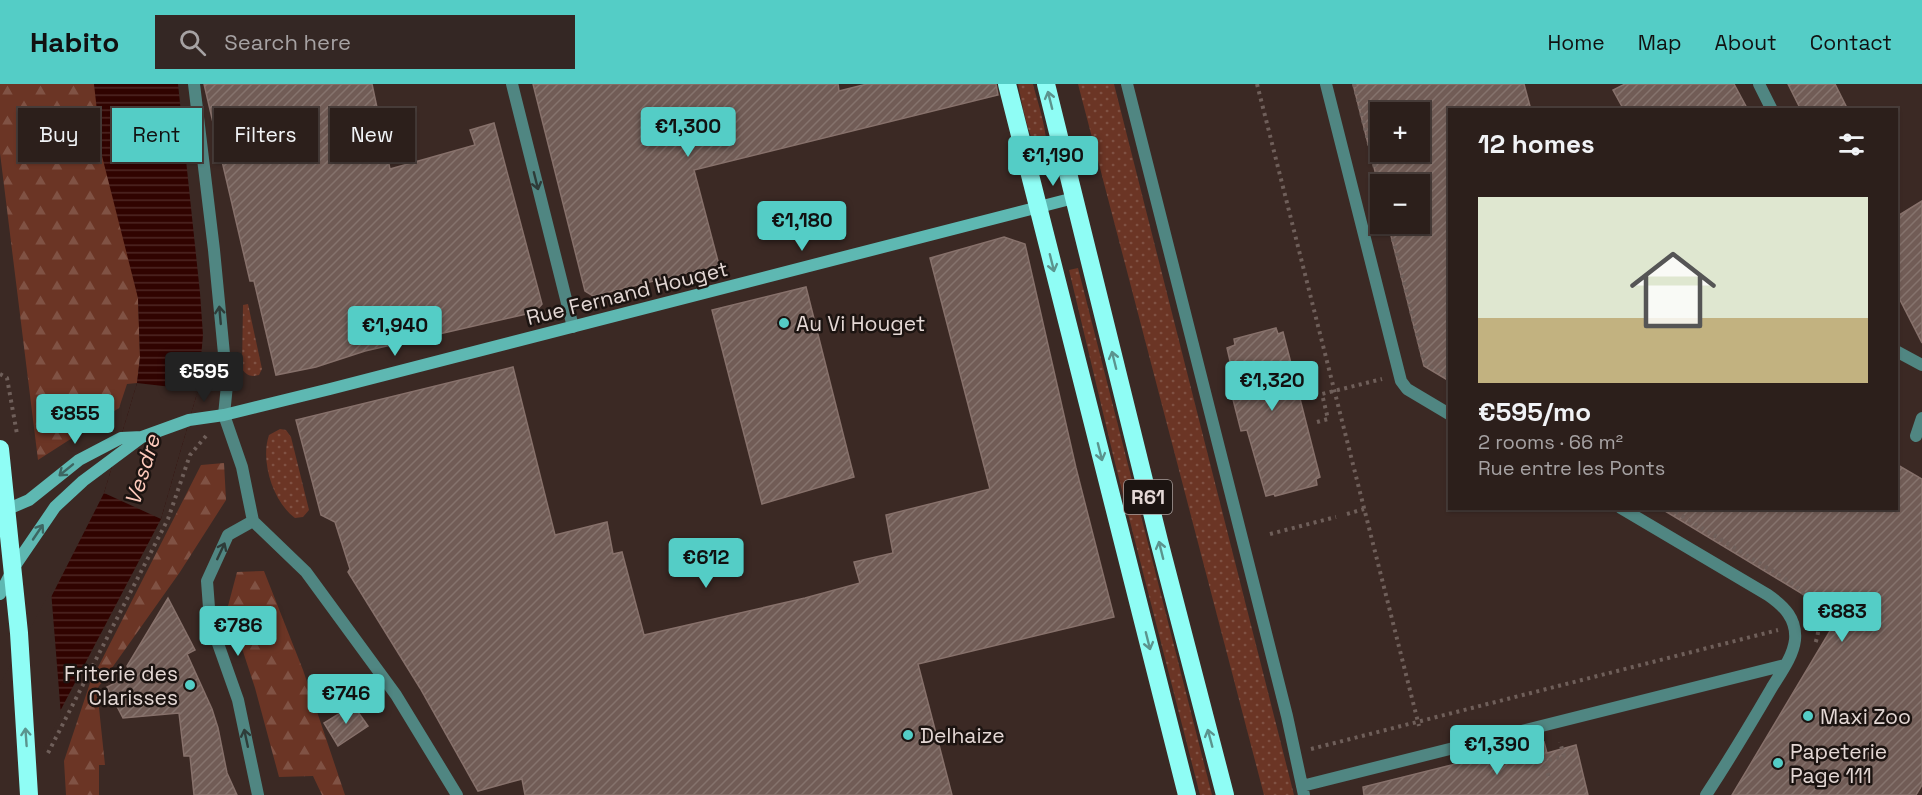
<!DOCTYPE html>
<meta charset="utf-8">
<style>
:root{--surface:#2c1f1b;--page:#342724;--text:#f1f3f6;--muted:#a6a2a3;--line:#483d3a;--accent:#54cdc6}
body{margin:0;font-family:"Space Grotesk",sans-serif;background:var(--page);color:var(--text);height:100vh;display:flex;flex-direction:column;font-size:22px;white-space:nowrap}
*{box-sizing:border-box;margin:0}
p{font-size:20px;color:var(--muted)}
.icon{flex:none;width:33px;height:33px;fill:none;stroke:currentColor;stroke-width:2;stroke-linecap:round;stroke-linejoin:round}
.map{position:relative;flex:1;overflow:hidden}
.sheet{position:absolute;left:1448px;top:24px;width:450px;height:402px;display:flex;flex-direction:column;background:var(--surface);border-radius:0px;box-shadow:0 2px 4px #0004,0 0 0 2px var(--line)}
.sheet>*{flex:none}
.guide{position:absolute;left:18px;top:24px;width:570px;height:54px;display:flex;gap:12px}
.fabs{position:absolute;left:1370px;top:18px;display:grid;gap:12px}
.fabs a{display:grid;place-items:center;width:60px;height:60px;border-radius:0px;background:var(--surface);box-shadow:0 2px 4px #0004,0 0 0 2px var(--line);font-size:30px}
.price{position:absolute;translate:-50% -51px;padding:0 14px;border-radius:6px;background:var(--accent);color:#111;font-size:20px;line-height:39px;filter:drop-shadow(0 2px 3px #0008)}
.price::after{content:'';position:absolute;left:50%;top:36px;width:18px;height:14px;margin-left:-9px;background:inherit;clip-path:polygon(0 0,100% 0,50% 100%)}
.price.active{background:#222;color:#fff}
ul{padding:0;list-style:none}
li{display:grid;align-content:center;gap:12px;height:318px;padding:0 30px}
li span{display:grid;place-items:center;height:186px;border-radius:0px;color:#555}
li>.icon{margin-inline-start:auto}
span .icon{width:108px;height:108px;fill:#fffc;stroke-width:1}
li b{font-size:26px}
h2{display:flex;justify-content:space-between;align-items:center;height:72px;padding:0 30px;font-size:26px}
.pill{padding:0 21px;border-radius:0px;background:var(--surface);box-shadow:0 2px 4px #0004,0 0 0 2px var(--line);font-size:21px;line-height:54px}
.pill.active{background:var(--accent);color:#111}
header{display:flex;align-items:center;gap:36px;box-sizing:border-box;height:84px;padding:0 30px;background:var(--accent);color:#111}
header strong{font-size:28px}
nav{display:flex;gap:33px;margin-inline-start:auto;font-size:21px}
.search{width:420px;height:54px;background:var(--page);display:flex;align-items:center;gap:15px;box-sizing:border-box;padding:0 21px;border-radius:0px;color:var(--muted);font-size:22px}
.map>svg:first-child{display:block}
</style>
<header>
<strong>Habito</strong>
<div class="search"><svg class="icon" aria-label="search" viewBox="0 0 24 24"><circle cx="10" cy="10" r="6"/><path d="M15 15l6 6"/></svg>Search here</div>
<nav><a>Home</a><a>Map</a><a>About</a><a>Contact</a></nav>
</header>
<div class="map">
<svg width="1922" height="711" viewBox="0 0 1922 711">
<defs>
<pattern id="grass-dots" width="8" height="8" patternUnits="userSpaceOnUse" patternTransform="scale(1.5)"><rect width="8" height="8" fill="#6b3525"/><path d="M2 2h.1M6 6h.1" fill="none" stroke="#805244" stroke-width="1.8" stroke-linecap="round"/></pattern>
<pattern id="forest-firs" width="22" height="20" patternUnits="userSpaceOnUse" patternTransform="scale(1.5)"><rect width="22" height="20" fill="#6b3525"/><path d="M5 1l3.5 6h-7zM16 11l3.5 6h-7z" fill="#805244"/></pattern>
<pattern id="water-rules" width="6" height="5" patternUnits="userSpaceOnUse" patternTransform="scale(1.5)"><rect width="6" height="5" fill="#300300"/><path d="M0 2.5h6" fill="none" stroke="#4e2724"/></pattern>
<pattern id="building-hatch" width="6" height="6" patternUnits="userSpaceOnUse" patternTransform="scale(1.5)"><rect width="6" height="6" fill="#715c56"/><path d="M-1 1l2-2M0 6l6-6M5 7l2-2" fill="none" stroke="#85736d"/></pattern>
</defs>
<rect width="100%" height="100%" fill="#3b2924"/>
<path fill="url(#grass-dots)" d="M1018,0h15c4,17 19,58 11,73 -15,-10 -22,-55 -26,-73z
M1078,0h36l180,711h-30z
M1078,184l134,527h-12l-85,-332 -46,-193z
M248,220l14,65 -3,6c-8,2 -12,1 -17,-6l1,-64z
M280,345l6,1 5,7 18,73 -6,7 -8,1c-22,-16 -35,-57 -26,-83z"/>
<path fill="url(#forest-firs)" d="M0,0h94l44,214 2,59 -3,26 -10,1 -8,24 -81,52 -38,-307z
M224,379l2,37 -46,72 -83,117 8,76h-6v30h-33l-2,-34 26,-78 111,-218z
M264,487l39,99 42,125h-23l-9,-19 -34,1 -24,-89 -27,-82 9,-34z"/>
<path fill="url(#water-rules)" d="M94,0h84l22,209 3,42 -5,55 -37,129 -145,276h-16l44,-184 60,-118 33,-110 3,-26 -2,-59 -36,-142z"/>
<path fill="#3b2924" d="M137,299l61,7 -37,129 -57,-26z
M51,506l10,125 -42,80h-19v-111z"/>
<path fill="url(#building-hatch)" stroke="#87716b" stroke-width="1.5" fill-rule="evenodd" d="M204,0h168l18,85 85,-24 -5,-15 24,-7 48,181 -7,8 -170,39 -49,16 -40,8 -22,-94h-4z
M533,0h305l1,7 28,-7h129l2,11 -304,75 25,95 -126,31 -8,-5z
M1353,0h171l7,26h-82v271l-25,-15 -36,-142h31v-40h-39v7zM1380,28h39v40h-39z
M1625,0h109l14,26h-124l-11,-20z
M1788,0h47l13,26h-47z
M1922,117v142l-26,-51v-75z
M1004,153l21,7 51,224 38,149 -196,47 34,131h-427l-3,-16 -44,12 -58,-103 -72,-116 2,-3 -15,-47 -14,-7 -25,-95 217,-53 42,168 52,-13 6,32 9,-2 22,83 161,-37 55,-15 -6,-21 39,-9 -7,-38 104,-26 -60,-231z
M806,203l48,190 -92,27 -50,-194z
M1276,244l2,6 5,-2 37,145 -4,2 1,6 -42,11 -1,-2 -8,2 -19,-66 -6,1 -14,-55 6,-2 -6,-26 8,-3 -1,-6z
M1896,380l26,15v306l-6,10h-184l107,-179 -179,-108h236z
M168,514l27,52 -8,4 25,55 6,19 9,45 10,22h-43l-4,-39h-6l-5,-43 -56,5 -16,-31 24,-12 -4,-9z
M353,621l15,21 -30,20 -14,-23z
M1544,658l3,11 29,-8 12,50h-224l-1,-8z"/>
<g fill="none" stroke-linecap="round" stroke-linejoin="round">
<path stroke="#6f5f5a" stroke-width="4" stroke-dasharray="3 4.5" stroke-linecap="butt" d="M1257,0l162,642
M1354,0l26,104
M1389,140l35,138 25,15
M0,290l7,4 10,56
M1317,338l11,-3 -6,-25 60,-15
M1669,424l125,76c19,18 31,32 21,60
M1347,430l17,-5
M1270,450l66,-17
M1811,537l8,-3
M1544,662l-3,1 8,31
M1311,665l467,-119
M48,669l120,-234 22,-64 16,-19
M1549,676l15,-4 -4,-14"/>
<path stroke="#508682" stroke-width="12" d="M1127,0l160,632 17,79
M1326,0l75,297 6,8 42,25
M1916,352l6,-18
M1621,424l147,87c16,11 29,24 27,45 -2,17 -15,34 -24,49 -21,36 -42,71 -65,106
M1302,702l483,-121"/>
<path stroke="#508682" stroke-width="12" d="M194,0l20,166 13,135 -3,30 18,52 11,54 53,51 90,123 61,100
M512,0l61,243
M1759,0l13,26
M1896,267l26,14
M253,437l-25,14 -21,46 3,40 28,79 20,95"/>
<path stroke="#5eb8b2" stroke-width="12" d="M1,428l28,-12 50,-40 42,-22 21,-1
M0,510l14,-27 41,-60 28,-26 59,-44 47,-17 35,-5 106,-26 744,-191"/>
<path stroke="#8ffdf5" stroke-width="18" d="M1007,0l180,711
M1046,0l113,457 66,254"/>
<path stroke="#8ffdf5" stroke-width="18" d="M0,365l19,184 10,162"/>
</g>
<defs><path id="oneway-shaft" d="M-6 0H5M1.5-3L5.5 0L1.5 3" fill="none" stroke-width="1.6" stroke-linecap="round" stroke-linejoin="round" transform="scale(1.5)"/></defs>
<g stroke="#5b948e">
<use href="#oneway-shaft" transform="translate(1050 16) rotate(-104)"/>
<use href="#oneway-shaft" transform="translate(1052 179) rotate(76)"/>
<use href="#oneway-shaft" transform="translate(1114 276) rotate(-104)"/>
<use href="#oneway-shaft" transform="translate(1100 368) rotate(76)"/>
<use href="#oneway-shaft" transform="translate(1161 466) rotate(-104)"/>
<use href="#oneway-shaft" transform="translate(1148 557) rotate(76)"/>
<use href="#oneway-shaft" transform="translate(26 653) rotate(-94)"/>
<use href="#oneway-shaft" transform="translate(1210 654) rotate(-105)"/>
</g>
<g stroke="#2e3c39">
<use href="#oneway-shaft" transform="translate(536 97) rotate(76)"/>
<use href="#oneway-shaft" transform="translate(220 231) rotate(-95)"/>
<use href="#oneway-shaft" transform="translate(221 467) rotate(-65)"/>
<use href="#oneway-shaft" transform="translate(246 654) rotate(-102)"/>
</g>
<g stroke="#3d6662">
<use href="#oneway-shaft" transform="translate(66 386) rotate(141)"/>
<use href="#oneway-shaft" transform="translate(38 448) rotate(-56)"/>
</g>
<g fill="#54cdc6" stroke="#1c1411" stroke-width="2">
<circle cx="784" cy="239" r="6"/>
<circle cx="190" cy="601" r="6"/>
<circle cx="1808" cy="632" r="6"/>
<circle cx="908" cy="651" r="6"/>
<circle cx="1778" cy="679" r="6"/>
</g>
<g text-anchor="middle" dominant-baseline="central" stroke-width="5" stroke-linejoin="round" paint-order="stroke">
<rect fill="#1c1411" stroke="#a89d9a" stroke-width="1.5" x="1124" y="396" width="48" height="34" rx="4.5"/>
<g font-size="20" font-weight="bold" fill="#e4d8d5">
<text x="1148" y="413">R61</text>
</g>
<g font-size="21" fill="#e4d8d5" stroke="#1c1411">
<text transform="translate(627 209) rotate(-14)">Rue Fernand Houget</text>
</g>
<g font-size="21" fill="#e4d8d5" stroke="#1c1411" text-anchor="start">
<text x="796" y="239">Au Vi Houget</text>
<text x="178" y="589" text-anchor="end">Friterie des<tspan x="178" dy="24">Clarisses</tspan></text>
<text x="1820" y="632">Maxi Zoo</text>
<text x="920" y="651">Delhaize</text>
<text x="1790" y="667">Papeterie<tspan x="1790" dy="24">Page 111</tspan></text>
</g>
<g font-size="22" font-style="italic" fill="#fecabb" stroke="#1c1411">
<text transform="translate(142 386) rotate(-73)">Vesdre</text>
</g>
</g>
</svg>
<div class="fabs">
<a>+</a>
<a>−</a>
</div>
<b class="price" style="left:688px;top:74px">€1,300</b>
<b class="price" style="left:1053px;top:103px">€1,190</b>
<b class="price" style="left:802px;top:168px">€1,180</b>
<b class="price" style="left:395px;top:273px">€1,940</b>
<b class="price active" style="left:204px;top:319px">€595</b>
<b class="price" style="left:1272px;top:328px">€1,320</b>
<b class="price" style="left:75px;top:361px">€855</b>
<b class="price" style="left:706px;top:505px">€612</b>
<b class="price" style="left:1842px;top:559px">€883</b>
<b class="price" style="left:238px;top:573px">€786</b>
<b class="price" style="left:346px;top:641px">€746</b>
<b class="price" style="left:1497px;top:692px">€1,390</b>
<div class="guide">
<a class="pill">Buy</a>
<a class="pill active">Rent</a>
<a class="pill">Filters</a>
<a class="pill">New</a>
</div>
<section class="sheet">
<h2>12 homes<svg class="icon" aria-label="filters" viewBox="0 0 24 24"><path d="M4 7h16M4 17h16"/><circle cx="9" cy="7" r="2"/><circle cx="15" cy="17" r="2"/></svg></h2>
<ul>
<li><span style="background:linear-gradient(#dfe7d0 65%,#c2b280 0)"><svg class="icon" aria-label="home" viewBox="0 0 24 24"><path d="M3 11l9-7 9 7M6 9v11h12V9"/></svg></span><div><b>€595/mo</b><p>2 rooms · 66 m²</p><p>Rue entre les Ponts</p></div></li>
</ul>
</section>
</div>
